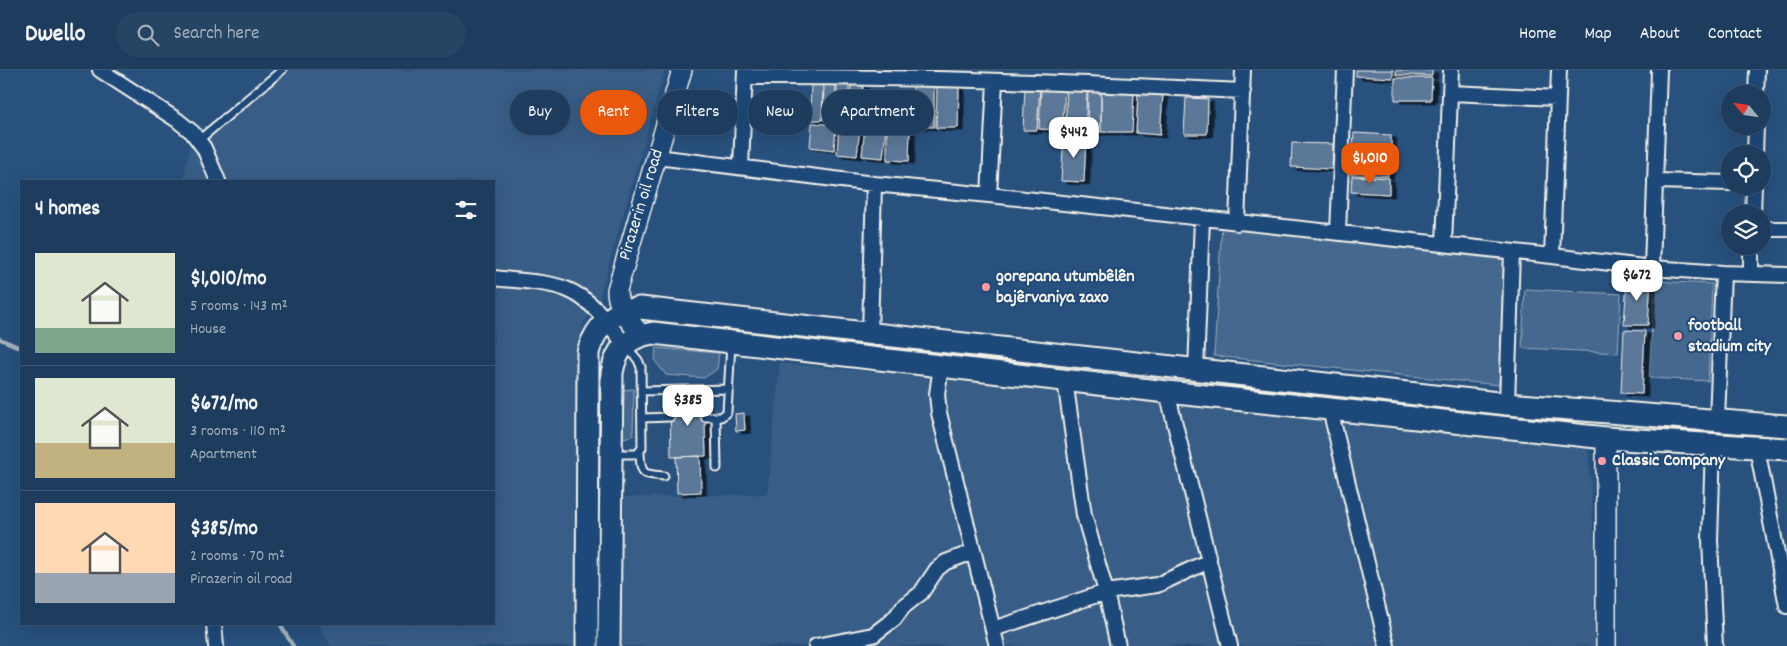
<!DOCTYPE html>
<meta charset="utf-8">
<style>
:root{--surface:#1e3d5e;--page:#264464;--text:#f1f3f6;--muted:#a1aebc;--line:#3c5673;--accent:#ea580c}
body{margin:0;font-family:Dekko,sans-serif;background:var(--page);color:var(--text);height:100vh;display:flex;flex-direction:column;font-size:19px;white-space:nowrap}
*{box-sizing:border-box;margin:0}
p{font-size:16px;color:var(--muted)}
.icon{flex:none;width:28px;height:28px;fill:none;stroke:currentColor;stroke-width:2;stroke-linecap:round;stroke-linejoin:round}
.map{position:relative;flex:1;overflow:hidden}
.panel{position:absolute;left:20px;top:110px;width:475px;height:445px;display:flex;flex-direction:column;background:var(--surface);border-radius:0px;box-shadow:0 5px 20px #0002,0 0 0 1px var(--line)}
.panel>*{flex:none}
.hud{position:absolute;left:510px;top:20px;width:475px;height:45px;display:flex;gap:10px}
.needle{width:32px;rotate:299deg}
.fabs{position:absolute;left:1721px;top:15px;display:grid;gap:10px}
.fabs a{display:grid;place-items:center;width:50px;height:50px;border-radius:50%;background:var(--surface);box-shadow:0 5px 20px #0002,0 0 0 1px var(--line);font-size:25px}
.price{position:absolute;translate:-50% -42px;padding:0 11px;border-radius:10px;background:#fff;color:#222;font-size:16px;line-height:32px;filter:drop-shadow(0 1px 2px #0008)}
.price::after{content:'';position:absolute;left:50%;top:30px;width:15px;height:11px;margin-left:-8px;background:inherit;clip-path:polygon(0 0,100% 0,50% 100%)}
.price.on{background:var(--accent);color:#fff}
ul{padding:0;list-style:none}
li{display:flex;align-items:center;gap:15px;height:125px;padding:0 15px}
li+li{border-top:1px solid var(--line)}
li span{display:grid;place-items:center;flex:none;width:140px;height:100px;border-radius:0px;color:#555}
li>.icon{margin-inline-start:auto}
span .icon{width:60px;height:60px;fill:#fffc;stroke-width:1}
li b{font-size:21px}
h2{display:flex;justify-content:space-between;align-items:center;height:60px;padding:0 15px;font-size:21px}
.pill{padding:0 18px;border-radius:22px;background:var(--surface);box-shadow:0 5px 20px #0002,0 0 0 1px var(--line);font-size:18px;line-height:45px}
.pill.on{background:var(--accent);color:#fff}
header{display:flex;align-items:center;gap:30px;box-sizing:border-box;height:70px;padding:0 25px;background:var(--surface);border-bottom:1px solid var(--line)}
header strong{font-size:24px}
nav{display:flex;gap:28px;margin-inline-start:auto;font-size:18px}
.search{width:350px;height:45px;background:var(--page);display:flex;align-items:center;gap:12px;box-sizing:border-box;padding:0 18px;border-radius:28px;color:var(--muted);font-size:19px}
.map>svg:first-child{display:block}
</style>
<header>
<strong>Dwello</strong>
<div class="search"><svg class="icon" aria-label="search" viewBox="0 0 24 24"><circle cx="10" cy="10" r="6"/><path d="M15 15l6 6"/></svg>Search here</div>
<nav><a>Home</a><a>Map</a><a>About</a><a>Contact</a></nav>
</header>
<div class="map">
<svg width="1787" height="576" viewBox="0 0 1787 576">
<defs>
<filter id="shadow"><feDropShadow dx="5.5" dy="3" stdDeviation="0" flood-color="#0009"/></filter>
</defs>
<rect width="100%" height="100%" fill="#28517e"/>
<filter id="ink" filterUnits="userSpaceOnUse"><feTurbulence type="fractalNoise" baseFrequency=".02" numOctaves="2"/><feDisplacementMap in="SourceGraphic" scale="10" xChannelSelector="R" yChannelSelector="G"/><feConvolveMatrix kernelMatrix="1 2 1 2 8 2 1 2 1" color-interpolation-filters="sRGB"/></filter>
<g filter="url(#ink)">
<path fill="#375d86" d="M279,0h386l-68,236 -14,17 -3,57 1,266h-250l-13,-22h176v-443h-311l7,-34z
M780,293l483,46 325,38 13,199h-981l4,-149 143,-3z"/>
<path fill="#45688e" stroke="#9cacbb" d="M1222,153l287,28 -10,134 -285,-29z
M1654,211l58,3 -4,97 -59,-3z
M1525,219l96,5 -3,59 -96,-5z
M656,278l63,5 -2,16 -13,9 -38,-3 -11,-14z
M634,319l-1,47 -10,2v-48z"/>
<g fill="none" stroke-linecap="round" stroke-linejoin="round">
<path stroke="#a4b2be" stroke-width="4" d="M0,269l21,9
M280,554l13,22"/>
</g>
<path fill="#5b7899" stroke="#f4f1e8" filter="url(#shadow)" d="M1356,0h37v8l-37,-2z
M1396,0h36v6l-36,-1z
M1395,8h37l-1,22h-36z
M811,13h12l-1,37h-12z
M824,13h12l-1,37h-12z
M837,14h12l-1,37h-12z
M851,14l12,1 -1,37 -12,-1z
M913,16h21v41l-22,-1z
M937,16h22l-1,42h-22z
M1025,16l15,1 -3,43h-14z
M1041,20l24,1 -3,39 -23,-1z
M1067,20l20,1 -2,42 -20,-1z
M1088,21h13v41h-14z
M1101,21l33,2 -2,39h-31z
M1138,23l25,1 -3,41 -24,-2z
M1186,28l22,1 -1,35h-23z
M812,53l24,2 -2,25 -24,-3z
M839,55l21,1 -3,30 -20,-2z
M865,55l21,1 -3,32 -21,-2z
M887,56l23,1 -1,34 -22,-1z
M1354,63l37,2v13l-38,-2z
M1064,66l22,1 -2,45 -23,-1z
M1292,73l41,1 -1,25 -41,-2z
M1353,77l37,2v13l-38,-2z
M1352,92l37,1 -1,13 -37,-1z
M1352,106l37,2v16l-38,-2z
M1627,209l24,1 -3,45h-24z
M1624,260l21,1 -3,63 -21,-1z
M704,327l2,59 -35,1 -1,-59z
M744,343l1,17 -9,1 -1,-17z
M700,386l1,36 -24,1 -1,-36z"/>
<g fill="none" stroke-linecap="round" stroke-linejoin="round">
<g stroke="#f4f1e8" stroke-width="11">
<path id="lane" d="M199,70l83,-70
M641,321l88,-2
M705,347h16l6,-5 4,-68
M716,347l1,51
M642,348l28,-1
M640,383c1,22 2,21 24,23
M614,384h23l5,-6 -1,-81 -3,-7 -12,-14"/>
</g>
<g stroke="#f4f1e8" stroke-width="18">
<path id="street" d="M100,0l77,50 15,12 12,16 14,33
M745,7c166,-1 332,6 498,14
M1451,23l107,5
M1756,24l1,-24
M1755,84l1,-28
M657,87l217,27 115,11 563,61 100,12 71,5 64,2
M741,97l4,-97
M1655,111l75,2
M989,125l6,-114
M1753,144l1,-28
M1237,153l6,-153
M1762,159h25
M1338,162l7,-162
M1444,174l7,-174
M1552,186l7,-186
M1652,198l7,-198
M1751,204v-28
M494,208c22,3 51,3 72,11 26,10 43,35 59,56
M870,264l4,-150
M941,296l-4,28 2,19 58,233
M1196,300l6,-151
M1065,310l19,135 22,77 12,54
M1167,322l63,254
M1507,334l5,-152
M1330,339l57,237
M1717,350l6,-147
M1713,375l-3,95 5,106
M1757,378l30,158
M214,554l2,22
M993,559l113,-37 51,-7 52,-24
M816,576l57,-11 21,-16 9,-12 18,-14 16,-24 9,-7 27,-10"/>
</g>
<g stroke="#f4f1e8" stroke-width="22">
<path id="secondary" d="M641,265c-11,-14 -24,-26 -24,-45l65,-220
M1606,368v208"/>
</g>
<g stroke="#f4f1e8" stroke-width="25">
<path id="primary" d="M587,576l1,-294c9,-28 23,-40 52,-44l867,96 280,22
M609,576l3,-273c4,-25 17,-36 41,-40l514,59 439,46 181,11"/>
</g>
<use href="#lane" stroke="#1f4a7a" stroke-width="7"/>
<use href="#street" stroke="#1f4a7a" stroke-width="14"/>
<use href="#secondary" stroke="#1f4a7a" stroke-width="19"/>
<use href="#primary" stroke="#1f4a7a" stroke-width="21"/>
</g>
</g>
<g fill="#ff9aa2" stroke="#1f4a7a" stroke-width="2">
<circle cx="986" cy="217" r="5"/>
<circle cx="1678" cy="266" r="5"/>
<circle cx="1602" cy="391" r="5"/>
</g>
<g text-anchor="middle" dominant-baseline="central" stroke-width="4" stroke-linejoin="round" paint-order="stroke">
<g font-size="18" fill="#f4f1e8" stroke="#1f4a7a">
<text transform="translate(642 135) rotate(-73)">Pirazerin oil road</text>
</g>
<g font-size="18" font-weight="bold" fill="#f4f1e8" stroke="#1f4a7a" text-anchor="start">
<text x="996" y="207">gorepana utumbêlên<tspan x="996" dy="21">bajêrvaniya zaxo</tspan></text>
<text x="1688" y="256">football<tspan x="1688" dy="21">stadium city</tspan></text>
<text x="1612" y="391">Classic Company</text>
</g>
</g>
</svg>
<div class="fabs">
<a><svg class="needle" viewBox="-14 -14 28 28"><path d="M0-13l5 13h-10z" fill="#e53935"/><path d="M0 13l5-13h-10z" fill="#a1aebc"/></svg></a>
<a><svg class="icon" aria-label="locate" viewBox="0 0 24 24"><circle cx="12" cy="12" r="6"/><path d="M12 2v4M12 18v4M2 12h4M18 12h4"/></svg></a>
<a><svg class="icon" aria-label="layers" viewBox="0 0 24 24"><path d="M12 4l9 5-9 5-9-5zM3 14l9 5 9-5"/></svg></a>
</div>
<b class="price" style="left:1074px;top:89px">$442</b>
<b class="price on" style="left:1370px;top:115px">$1,010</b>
<b class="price" style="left:1637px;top:232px">$672</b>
<b class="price" style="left:688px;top:357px">$385</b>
<div class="hud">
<a class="pill">Buy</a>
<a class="pill on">Rent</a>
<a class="pill">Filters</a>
<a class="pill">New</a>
<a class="pill">Apartment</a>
</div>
<section class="panel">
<h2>4 homes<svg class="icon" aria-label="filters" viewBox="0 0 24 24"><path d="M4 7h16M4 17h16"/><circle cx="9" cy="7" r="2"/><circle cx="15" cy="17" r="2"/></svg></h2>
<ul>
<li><span style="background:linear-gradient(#dfe7d0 75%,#7fa58c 0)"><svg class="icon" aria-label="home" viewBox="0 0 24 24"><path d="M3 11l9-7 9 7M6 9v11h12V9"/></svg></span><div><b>$1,010/mo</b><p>5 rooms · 143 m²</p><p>House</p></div></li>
<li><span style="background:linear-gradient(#dfe7d0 65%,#c2b280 0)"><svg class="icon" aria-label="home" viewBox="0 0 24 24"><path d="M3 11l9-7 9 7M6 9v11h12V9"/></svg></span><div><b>$672/mo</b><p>3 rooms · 110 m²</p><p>Apartment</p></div></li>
<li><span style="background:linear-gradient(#ffd9b3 70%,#9aa5b1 0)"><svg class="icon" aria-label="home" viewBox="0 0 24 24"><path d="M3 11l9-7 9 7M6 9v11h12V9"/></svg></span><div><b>$385/mo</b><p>2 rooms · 70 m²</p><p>Pirazerin oil road</p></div></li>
</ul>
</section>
</div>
